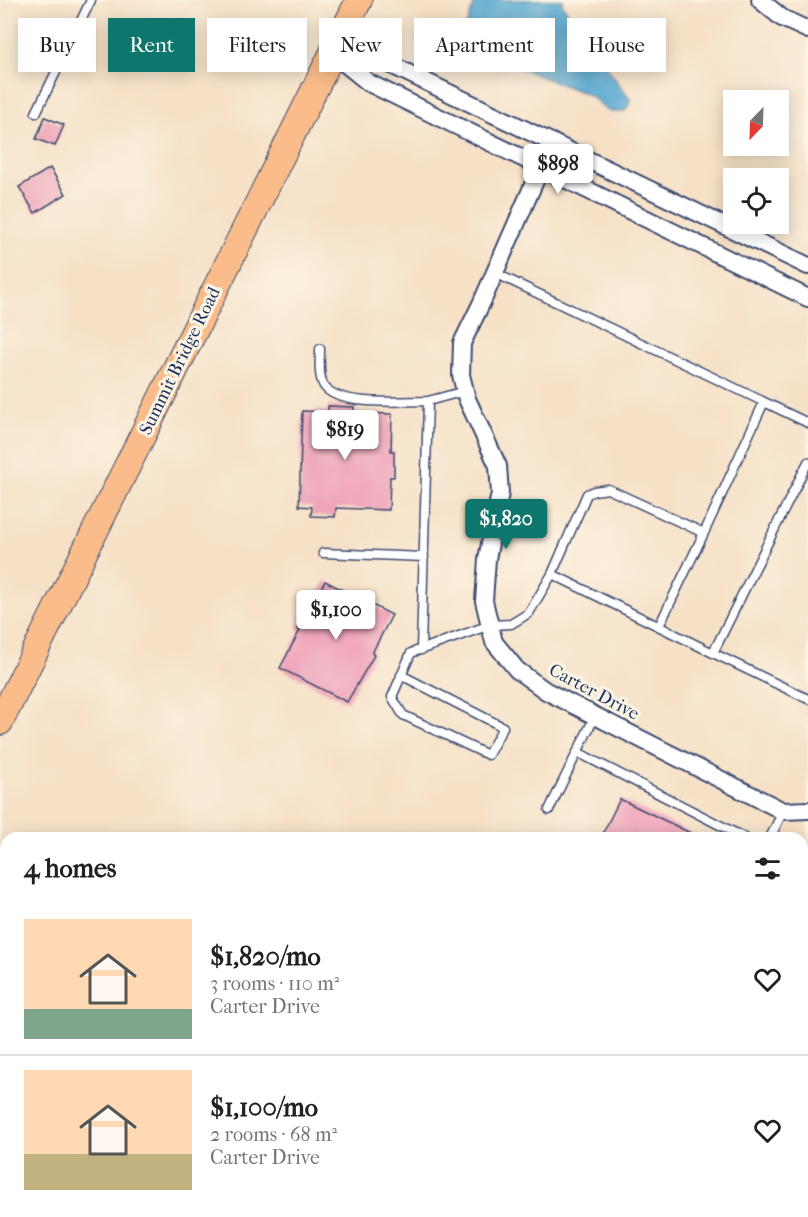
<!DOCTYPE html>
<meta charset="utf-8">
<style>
:root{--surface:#fff;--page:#f6f6f6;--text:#202124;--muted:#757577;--line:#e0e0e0;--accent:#0f766e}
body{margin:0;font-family:"IM FELL French Canon",serif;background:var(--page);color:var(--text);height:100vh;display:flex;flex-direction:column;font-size:22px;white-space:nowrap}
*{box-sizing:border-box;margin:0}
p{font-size:20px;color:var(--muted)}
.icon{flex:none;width:33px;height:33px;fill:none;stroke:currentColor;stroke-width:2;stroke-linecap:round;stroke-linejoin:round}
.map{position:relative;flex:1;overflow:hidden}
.drawer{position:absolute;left:0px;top:832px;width:808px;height:386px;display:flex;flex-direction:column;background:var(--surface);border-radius:18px 18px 0 0;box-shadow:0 3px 15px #0003}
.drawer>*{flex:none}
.hud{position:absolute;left:18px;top:18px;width:772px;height:54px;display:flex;gap:12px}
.needle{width:39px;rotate:203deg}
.controls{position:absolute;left:723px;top:90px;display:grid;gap:12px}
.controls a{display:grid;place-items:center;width:66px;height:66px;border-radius:0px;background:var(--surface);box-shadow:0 3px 15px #0003;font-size:30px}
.price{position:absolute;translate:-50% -51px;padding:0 14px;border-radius:6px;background:#fff;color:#222;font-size:20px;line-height:39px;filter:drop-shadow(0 2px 3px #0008)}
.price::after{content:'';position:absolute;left:50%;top:36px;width:18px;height:14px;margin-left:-9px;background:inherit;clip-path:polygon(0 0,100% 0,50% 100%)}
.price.active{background:var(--accent);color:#fff}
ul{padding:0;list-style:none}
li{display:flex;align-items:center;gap:18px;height:150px;padding:0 24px}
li+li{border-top:2px solid var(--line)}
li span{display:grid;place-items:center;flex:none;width:168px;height:120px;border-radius:0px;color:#555}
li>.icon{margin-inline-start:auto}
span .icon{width:72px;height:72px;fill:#fffc;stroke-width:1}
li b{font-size:26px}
h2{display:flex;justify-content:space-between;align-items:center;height:72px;padding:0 24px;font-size:26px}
.pill{padding:0 21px;border-radius:0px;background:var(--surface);box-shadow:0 3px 15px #0003;font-size:21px;line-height:54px}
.pill.active{background:var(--accent);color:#fff}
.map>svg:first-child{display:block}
</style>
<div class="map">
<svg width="808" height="1217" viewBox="0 0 808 1217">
<rect width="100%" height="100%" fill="#fcf5e5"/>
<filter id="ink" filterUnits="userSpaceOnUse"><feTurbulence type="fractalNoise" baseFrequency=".0167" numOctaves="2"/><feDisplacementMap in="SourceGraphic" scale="12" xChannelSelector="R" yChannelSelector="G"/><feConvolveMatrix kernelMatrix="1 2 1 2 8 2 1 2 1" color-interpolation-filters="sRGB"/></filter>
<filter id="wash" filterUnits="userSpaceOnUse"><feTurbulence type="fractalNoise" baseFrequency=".008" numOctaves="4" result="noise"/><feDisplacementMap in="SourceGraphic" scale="24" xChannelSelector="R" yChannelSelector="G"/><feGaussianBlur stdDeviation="1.35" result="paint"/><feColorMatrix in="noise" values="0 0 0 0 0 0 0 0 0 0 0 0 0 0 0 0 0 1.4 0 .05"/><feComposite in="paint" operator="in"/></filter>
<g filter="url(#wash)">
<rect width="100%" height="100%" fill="#f6e0c6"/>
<path fill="#55a7d0" stroke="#386b97" stroke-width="1.5" d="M476,0h87l-1,4 69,97 -6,10c-20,4 -18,-2 -32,-13 -3,-3 -9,-5 -14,-7l-97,-37 -11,-7 -5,-21z"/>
<g id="blocks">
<path fill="#ed99b4" d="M45,117l19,8 -9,21 -19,-7z
M50,168l16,26 -31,19 -16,-26z
M328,406l26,1v6l38,1 -1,37h3v26h-4l-1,33 -53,-2 -1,9 -24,-1 1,-9 -13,-1 3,-95 26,1z
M325,581l67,34 -20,38 2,2 -27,47 -67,-34 20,-38 -3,-1 13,-27 3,2z
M620,799l81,39h-97l-3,-1z"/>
</g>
</g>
<g filter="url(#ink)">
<use href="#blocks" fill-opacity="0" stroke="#3c4a6e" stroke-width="1.5"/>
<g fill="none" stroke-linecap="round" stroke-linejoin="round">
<g stroke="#3c4a6e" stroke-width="11">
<path id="service" d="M36,113l55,-113
M495,273l313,150
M320,349c0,12 -2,27 4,37 14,21 80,15 104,15
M323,553l101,4
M552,574l35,-80 7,-3 14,-2 96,44 60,-131
M659,626l45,-93
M421,650l7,-249 37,-10
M713,653l95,46
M401,675l102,52 -15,28 -85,-40 -11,-18 19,-44 79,-28 21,-1 18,-11 23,-39 161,79 95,-191
M577,752l168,86
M549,810l46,-94
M770,838l13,-27
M802,852l6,2
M802,911l6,3"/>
</g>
<g stroke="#3c4a6e" stroke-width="20">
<path id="minor" d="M760,0l22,18 26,12
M333,54l36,29 439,215
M334,54l47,6 427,206
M552,142l-70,160 -20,41 -1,32 6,24 31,67 2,27 -13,66 -3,42 10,41 23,28 29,21 237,120 25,-1"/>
</g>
<g stroke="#3c4a6e" stroke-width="28">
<path id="primary" d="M0,722l359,-722"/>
</g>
<use href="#service" stroke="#fff" stroke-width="8"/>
<use href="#minor" stroke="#fff" stroke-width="16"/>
<use href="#primary" stroke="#f9bc8a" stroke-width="26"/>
</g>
</g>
<g text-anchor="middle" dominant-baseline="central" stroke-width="6" stroke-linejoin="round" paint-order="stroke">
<g font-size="18" fill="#1b2f5e" stroke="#fcf5e5">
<text transform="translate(180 361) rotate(-64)">Summit Bridge Road</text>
<text transform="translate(594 692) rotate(28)">Carter Drive</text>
</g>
</g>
</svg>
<div class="controls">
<a><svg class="needle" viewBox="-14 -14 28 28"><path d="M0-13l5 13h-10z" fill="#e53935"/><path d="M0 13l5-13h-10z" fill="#757577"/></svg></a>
<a><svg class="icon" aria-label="locate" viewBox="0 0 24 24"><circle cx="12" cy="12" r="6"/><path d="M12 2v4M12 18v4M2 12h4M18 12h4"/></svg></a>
</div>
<b class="price" style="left:558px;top:195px">$898</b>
<b class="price" style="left:345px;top:461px">$819</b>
<b class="price active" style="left:506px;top:550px">$1,820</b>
<b class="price" style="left:336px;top:641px">$1,100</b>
<div class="hud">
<a class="pill">Buy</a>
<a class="pill active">Rent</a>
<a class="pill">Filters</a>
<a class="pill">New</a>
<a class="pill">Apartment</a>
<a class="pill">House</a>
</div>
<section class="drawer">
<h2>4 homes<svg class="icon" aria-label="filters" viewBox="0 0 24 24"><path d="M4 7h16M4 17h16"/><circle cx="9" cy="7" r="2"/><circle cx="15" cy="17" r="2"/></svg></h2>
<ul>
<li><span style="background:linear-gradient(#ffd9b3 75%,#7fa58c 0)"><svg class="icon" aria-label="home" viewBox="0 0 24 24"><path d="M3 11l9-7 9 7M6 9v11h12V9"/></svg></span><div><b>$1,820/mo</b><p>3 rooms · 110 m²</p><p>Carter Drive</p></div><svg class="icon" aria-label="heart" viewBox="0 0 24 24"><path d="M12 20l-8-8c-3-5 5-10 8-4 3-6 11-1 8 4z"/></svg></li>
<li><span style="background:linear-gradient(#ffd9b3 70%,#c2b280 0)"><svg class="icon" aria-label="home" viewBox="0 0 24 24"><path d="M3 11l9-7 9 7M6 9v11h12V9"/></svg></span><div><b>$1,100/mo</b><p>2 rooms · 68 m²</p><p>Carter Drive</p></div><svg class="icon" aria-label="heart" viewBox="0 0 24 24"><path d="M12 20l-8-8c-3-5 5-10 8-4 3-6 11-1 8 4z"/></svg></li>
</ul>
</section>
</div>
